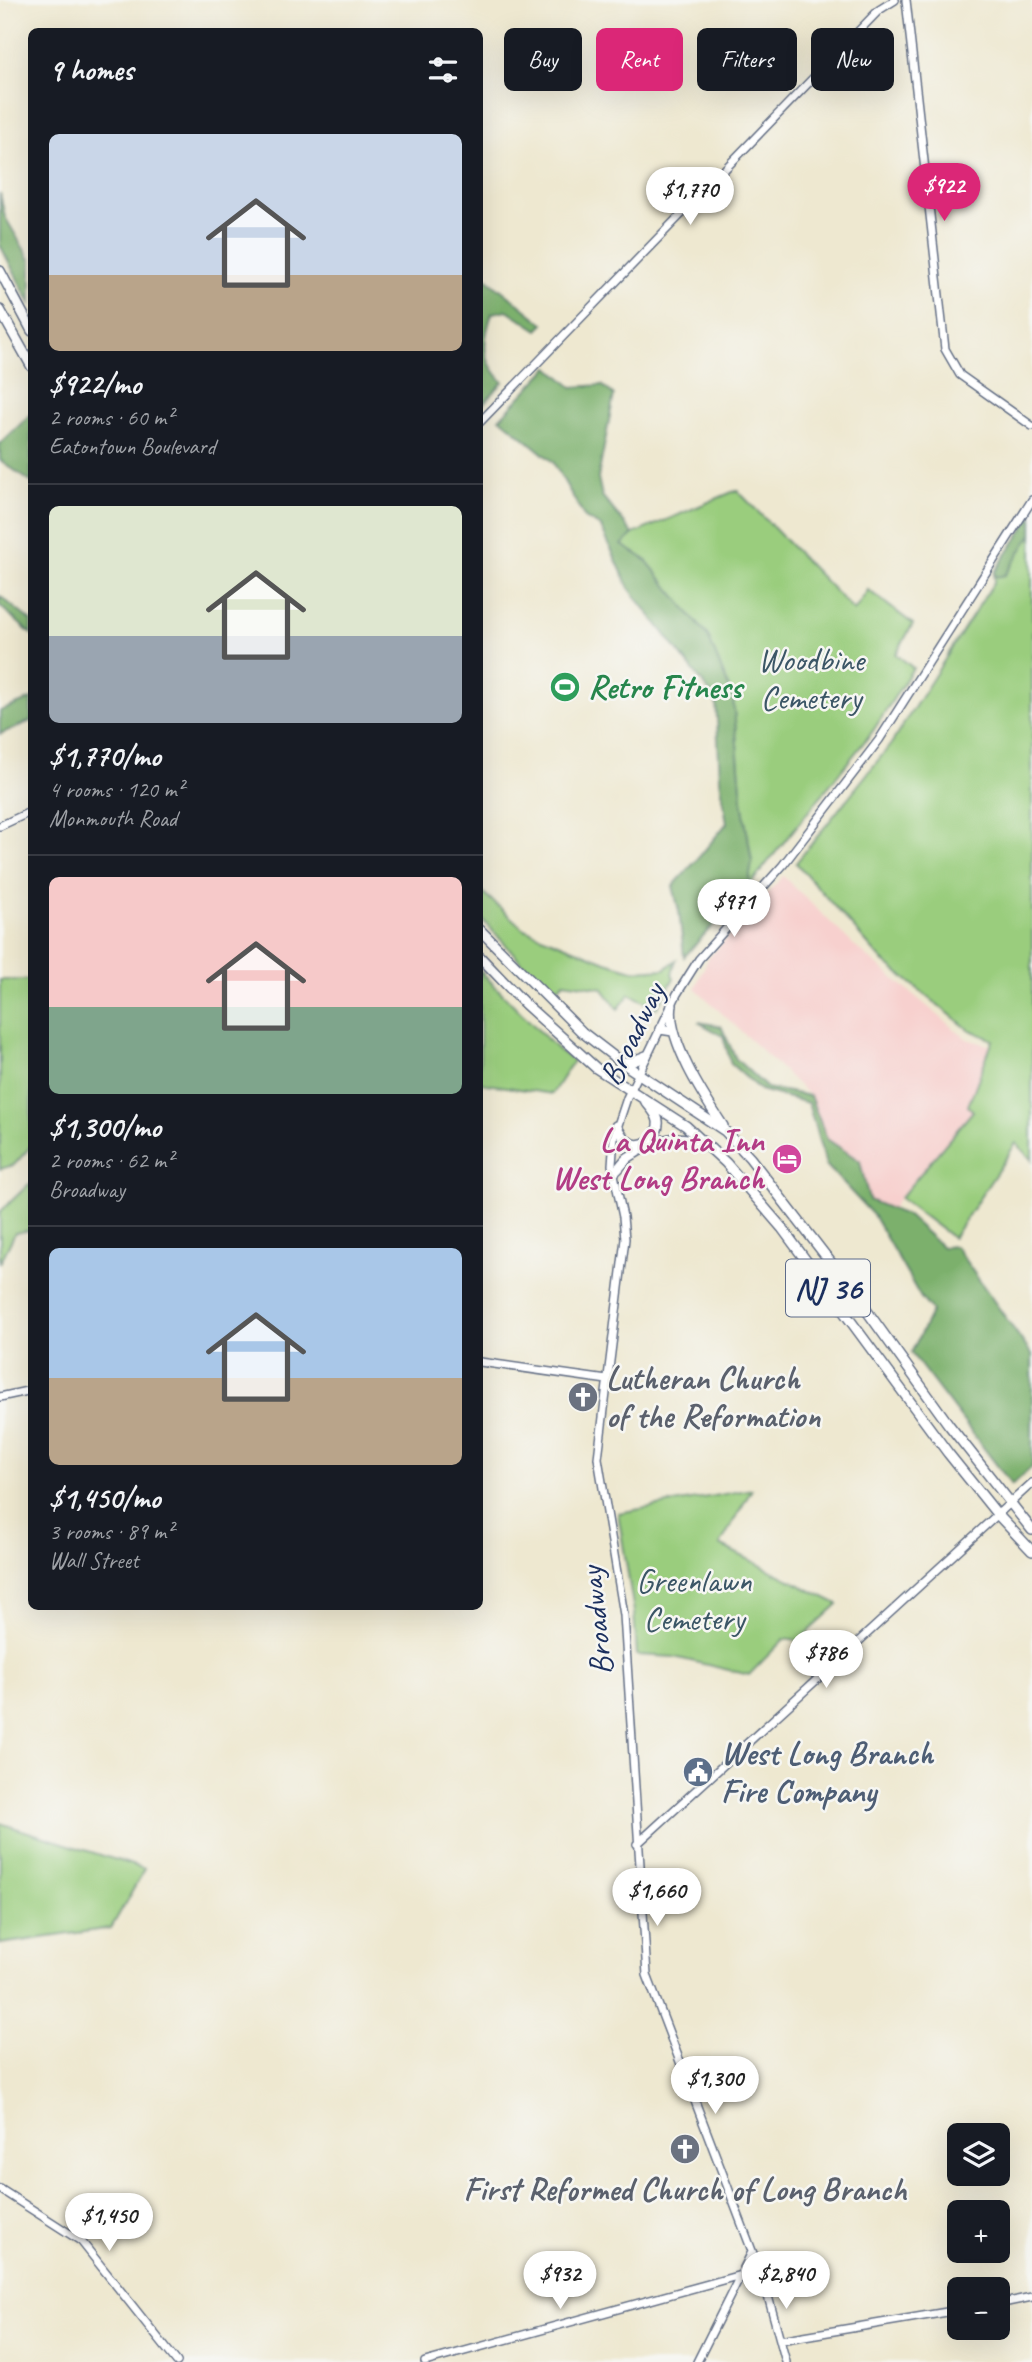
<!DOCTYPE html>
<meta charset="utf-8">
<style>
:root{--surface:#171b24;--page:#20242c;--text:#f1f3f6;--muted:#9ea1a6;--line:#363941;--accent:#db2777}
body{margin:0;font-family:Caveat,sans-serif;background:var(--page);color:var(--text);height:100vh;display:flex;flex-direction:column;font-size:26px;white-space:nowrap}
*{box-sizing:border-box;margin:0}
p{font-size:23px;color:var(--muted)}
.icon{flex:none;width:38px;height:38px;fill:none;stroke:currentColor;stroke-width:2;stroke-linecap:round;stroke-linejoin:round}
.map{position:relative;flex:1;overflow:hidden}
.details{position:absolute;left:28px;top:28px;width:455px;height:1582px;display:flex;flex-direction:column;background:var(--surface);border-radius:10px;box-shadow:0 7px 28px #0002}
.details>*{flex:none}
.banner{position:absolute;left:504px;top:28px;width:422px;height:63px;display:flex;gap:14px}
.tools{position:absolute;left:947px;top:2123px;display:grid;gap:14px}
.tools a{display:grid;place-items:center;width:63px;height:63px;border-radius:10px;background:var(--surface);box-shadow:0 7px 28px #0002;font-size:35px}
.price{position:absolute;translate:-50% -60px;padding:0 16px;border-radius:24px;background:#fff;color:#222;font-size:23px;line-height:46px;filter:drop-shadow(0 2px 4px #0008)}
.price::after{content:'';position:absolute;left:50%;top:42px;width:21px;height:16px;margin-left:-10px;background:inherit;clip-path:polygon(0 0,100% 0,50% 100%)}
.price.active{background:var(--accent);color:#fff}
ul{padding:0;list-style:none}
li{display:grid;align-content:center;gap:14px;height:371px;padding:0 21px}
li+li{border-top:2px solid var(--line)}
li span{display:grid;place-items:center;height:217px;border-radius:10px;color:#555}
li>.icon{margin-inline-start:auto}
span .icon{width:126px;height:126px;fill:#fffc;stroke-width:1}
li b{font-size:30px}
h2{display:flex;justify-content:space-between;align-items:center;height:84px;padding:0 21px;font-size:30px}
.tag{padding:0 24px;border-radius:10px;background:var(--surface);box-shadow:0 7px 28px #0002;font-size:24px;line-height:63px}
.tag.active{background:var(--accent);color:#fff}
.map>svg:first-child{display:block}
</style>
<div class="map">
<svg width="1032" height="2362" viewBox="0 0 1032 2362">
<rect width="100%" height="100%" fill="#f6f6f2"/>
<filter id="ink" filterUnits="userSpaceOnUse"><feTurbulence type="fractalNoise" baseFrequency=".0143" numOctaves="2"/><feDisplacementMap in="SourceGraphic" scale="14" xChannelSelector="R" yChannelSelector="G"/><feConvolveMatrix kernelMatrix="1 2 1 2 8 2 1 2 1" color-interpolation-filters="sRGB"/></filter>
<filter id="wash" filterUnits="userSpaceOnUse"><feTurbulence type="fractalNoise" baseFrequency=".00686" numOctaves="4" result="noise"/><feDisplacementMap in="SourceGraphic" scale="28" xChannelSelector="R" yChannelSelector="G"/><feGaussianBlur stdDeviation="1.57" result="paint"/><feColorMatrix in="noise" values="0 0 0 0 0 0 0 0 0 0 0 0 0 0 0 0 0 1.4 0 .05"/><feComposite in="paint" operator="in"/></filter>
<g filter="url(#wash)">
<rect width="100%" height="100%" fill="#eee8d0"/>
<path fill="#f7d0ce" d="M783,876l75,73 109,90 24,7 -23,60 6,4 -75,87 -7,12 -23,-9 -9,-39 -33,-22 -17,-43 -115,-108 13,-29z"/>
<path fill="#9acd7d" stroke="#5a7e6e" stroke-width="2" d="M737,490l117,121 14,-21 45,34 -17,30 17,14 -40,63 -125,156 4,-25 -10,-61 -9,-103 -112,-153 12,-11z
M1032,516v644l-16,-17 -63,95 -53,-40 73,-87 -5,-5 25,-66 -25,-11 -87,-70 -85,-96 95,-119 103,-162v-9z
M480,890l44,39 82,33 30,9 29,-2 11,-9 -4,14 2,4 -17,30 -27,-14 -12,15 -16,-21 -38,-6 -9,9 -28,-23 -47,-51z
M480,971l78,79 15,11 -21,33 -72,-11z
M0,980h32l-1,166 -17,19 -14,4z
M29,1184h2v46l-16,3 -15,30v-51z
M752,1489l-32,56 118,59 -40,37 -14,-2 -35,36 -75,-18 -37,-2 -3,-43 -16,-99z
M0,1823l145,46 -34,59 -111,16z"/>
<path fill="#7bb06c" stroke="#4b7065" stroke-width="2" d="M0,193l5,24 26,44v44l-31,-60z
M480,273l64,51 -6,6 -31,-20 -15,3c-9,31 -12,44 11,69l-20,22 -3,-3z
M549,367l23,20 30,-2 12,10 -16,83 4,18 31,38 -11,11 24,15 62,76 25,62 9,103 10,61 -4,25 -64,70 -5,-46 -6,-25 22,-24 32,-39 -7,-43 -4,-80 -87,-112 -28,-61 -16,-9 -32,-56 -53,-44z
M31,414v68l-31,-22v-16z
M1032,516v18l-27,41 -8,2 -3,-4z
M0,596l31,25v13l-31,-28z
M31,699v22l-31,13v-23z
M698,1022l23,4 15,33 31,29 43,8 17,43 33,22 9,39 39,16 34,31 13,-1 77,109v112l-20,18 -101,-132 21,-42 -11,-13 -48,-83 -47,-50 -18,-62 -48,-13 -29,-26 -8,-28z"/>
</g>
<g filter="url(#ink)">
<g fill="none" stroke-linecap="round" stroke-linejoin="round">
<g stroke="#657086" stroke-width="10">
<path id="secondary" d="M906,0l39,349 15,26 72,51
M480,422l399,-412 16,-10
M0,826l32,-15
M480,1362l127,18
M0,1397l32,-7
M637,1844l395,-361
M0,2189l81,52 96,121
M998,2304l34,-7
M780,2340l179,-30
M425,2362l334,-92
M697,2362l55,-110
M786,2362l-21,-77 -118,-310 -23,-360 -26,-157 27,-219 -2,-22 -11,-52 2,-28 13,-39 50,-104 22,-35 84,-94 96,-125 153,-240"/>
</g>
<g stroke="#657086" stroke-width="12">
<path id="highway" d="M0,271l32,60
M0,310l32,57
M480,930l102,102 39,30 104,69 25,27 99,128 100,139 83,105
M480,957l45,47 71,64 90,58 40,37 56,65 166,225 49,61 35,37
M672,1005c-6,34 32,92 51,121
M660,1029l13,2
M621,1062h10l15,-6
M616,1126c3,4 6,11 10,14 14,12 34,-2 32,-19 -1,-7 -7,-13 -12,-19
M613,1173c7,-4 9,-11 16,-16 23,-15 48,-26 74,-13"/>
</g>
<use href="#secondary" stroke="#fff" stroke-width="7"/>
<use href="#highway" stroke="#fff" stroke-width="9"/>
</g>
</g>
<defs>
<g id="stadium-disc" transform="scale(1.575)"><circle r="9.5" fill="#2e9e5b" stroke="#f6f6f2"/><path d="M0-5a6.5 5 0 1 0 0 10a6.5 5 0 1 0 0-10ZM-3.5-1.8h7v3.6h-7Z" fill="#fff"/></g>
<g id="hotel-disc" transform="scale(1.575)"><circle r="9.5" fill="#d1479c" stroke="#f6f6f2"/><path d="M-6-4.5h1.5V1H6V5H4.5V3h-9V5H-6ZM-4 0a1.8 1.8 0 1 1 3.6 0ZM.5 0V-2.5h3Q6-2.5 6 0Z" fill="#fff"/></g>
<g id="church-disc" transform="scale(1.575)"><circle r="9.5" fill="#6b7280" stroke="#f6f6f2"/><path d="M-1.2-6h2.4v3.5h3.3v2.4h-3.3V6h-2.4V-.1h-3.3v-2.4h3.3Z" fill="#fff"/></g>
<g id="civic-disc" transform="scale(1.575)"><circle r="9.5" fill="#5c6f8a" stroke="#f6f6f2"/><path d="M-.6-6.5H3V-4.5H.6V-3L4-1V1h2V6H-6V1h2V-1L-.6-3ZM-1.2 2.5V6h2.4V2.5Z" fill="#fff"/></g>
</defs>
<g fill-rule="evenodd">
<use href="#stadium-disc" x="565" y="687"/>
<use href="#hotel-disc" x="787" y="1159"/>
<use href="#church-disc" x="583" y="1397"/>
<use href="#civic-disc" x="698" y="1772"/>
<use href="#church-disc" x="685" y="2149"/>
</g>
<g text-anchor="middle" dominant-baseline="central" stroke-width="5" stroke-linejoin="round" paint-order="stroke">
<rect fill="#f6f6f2" stroke="#5d6b8a" stroke-width="2" x="786" y="1259.5" width="84" height="57" rx="5"/>
<g font-size="32" font-weight="bold" fill="#1b2f5e">
<text x="828" y="1288">NJ 36</text>
</g>
<g font-size="33" fill="#3b5666" stroke="#f6f6f2">
<text x="811" y="660">Woodbine<tspan x="811" dy="38">Cemetery</tspan></text>
<text x="694" y="1581">Greenlawn<tspan x="694" dy="38">Cemetery</tspan></text>
</g>
<g font-size="33" font-weight="bold" fill="#27864d" stroke="#f6f6f2" text-anchor="start">
<text x="588" y="687">Retro Fitness</text>
</g>
<g font-size="33" fill="#1b2f5e" stroke="#f6f6f2">
<text transform="translate(632 1034) rotate(-64)">Broadway</text>
<text transform="translate(596 1621) rotate(-96)">Broadway</text>
</g>
<g font-size="33" font-weight="bold" fill="#b23c85" stroke="#f6f6f2" text-anchor="end">
<text x="764" y="1140">La Quinta Inn<tspan x="764" dy="38">West Long Branch</tspan></text>
</g>
<g font-size="33" font-weight="bold" fill="#5b616d" stroke="#f6f6f2" text-anchor="start">
<text x="606" y="1378">Lutheran Church<tspan x="606" dy="38">of the Reformation</tspan></text>
<text x="685" y="2189" text-anchor="middle">First Reformed Church of Long Branch</text>
</g>
<g font-size="33" font-weight="bold" fill="#4e5e75" stroke="#f6f6f2" text-anchor="start">
<text x="721" y="1753">West Long Branch<tspan x="721" dy="38">Fire Company</tspan></text>
</g>
</g>
</svg>
<div class="tools">
<a><svg class="icon" aria-label="layers" viewBox="0 0 24 24"><path d="M12 4l9 5-9 5-9-5zM3 14l9 5 9-5"/></svg></a>
<a>+</a>
<a>−</a>
</div>
<b class="price active" style="left:944px;top:223px">$922</b>
<b class="price" style="left:690px;top:227px">$1,770</b>
<b class="price" style="left:734px;top:939px">$971</b>
<b class="price" style="left:826px;top:1690px">$786</b>
<b class="price" style="left:657px;top:1928px">$1,660</b>
<b class="price" style="left:715px;top:2116px">$1,300</b>
<b class="price" style="left:109px;top:2253px">$1,450</b>
<b class="price" style="left:560px;top:2311px">$932</b>
<b class="price" style="left:786px;top:2311px">$2,840</b>
<div class="banner">
<a class="tag">Buy</a>
<a class="tag active">Rent</a>
<a class="tag">Filters</a>
<a class="tag">New</a>
</div>
<section class="details">
<h2>9 homes<svg class="icon" aria-label="filters" viewBox="0 0 24 24"><path d="M4 7h16M4 17h16"/><circle cx="9" cy="7" r="2"/><circle cx="15" cy="17" r="2"/></svg></h2>
<ul>
<li><span style="background:linear-gradient(#c9d6e8 65%,#b9a48a 0)"><svg class="icon" aria-label="home" viewBox="0 0 24 24"><path d="M3 11l9-7 9 7M6 9v11h12V9"/></svg></span><div><b>$922/mo</b><p>2 rooms · 60 m²</p><p>Eatontown Boulevard</p></div></li>
<li><span style="background:linear-gradient(#dfe7d0 60%,#9aa5b1 0)"><svg class="icon" aria-label="home" viewBox="0 0 24 24"><path d="M3 11l9-7 9 7M6 9v11h12V9"/></svg></span><div><b>$1,770/mo</b><p>4 rooms · 120 m²</p><p>Monmouth Road</p></div></li>
<li><span style="background:linear-gradient(#f6c9c9 60%,#7fa58c 0)"><svg class="icon" aria-label="home" viewBox="0 0 24 24"><path d="M3 11l9-7 9 7M6 9v11h12V9"/></svg></span><div><b>$1,300/mo</b><p>2 rooms · 62 m²</p><p>Broadway</p></div></li>
<li><span style="background:linear-gradient(#a9c7e8 60%,#b9a48a 0)"><svg class="icon" aria-label="home" viewBox="0 0 24 24"><path d="M3 11l9-7 9 7M6 9v11h12V9"/></svg></span><div><b>$1,450/mo</b><p>3 rooms · 89 m²</p><p>Wall Street</p></div></li>
</ul>
</section>
</div>
